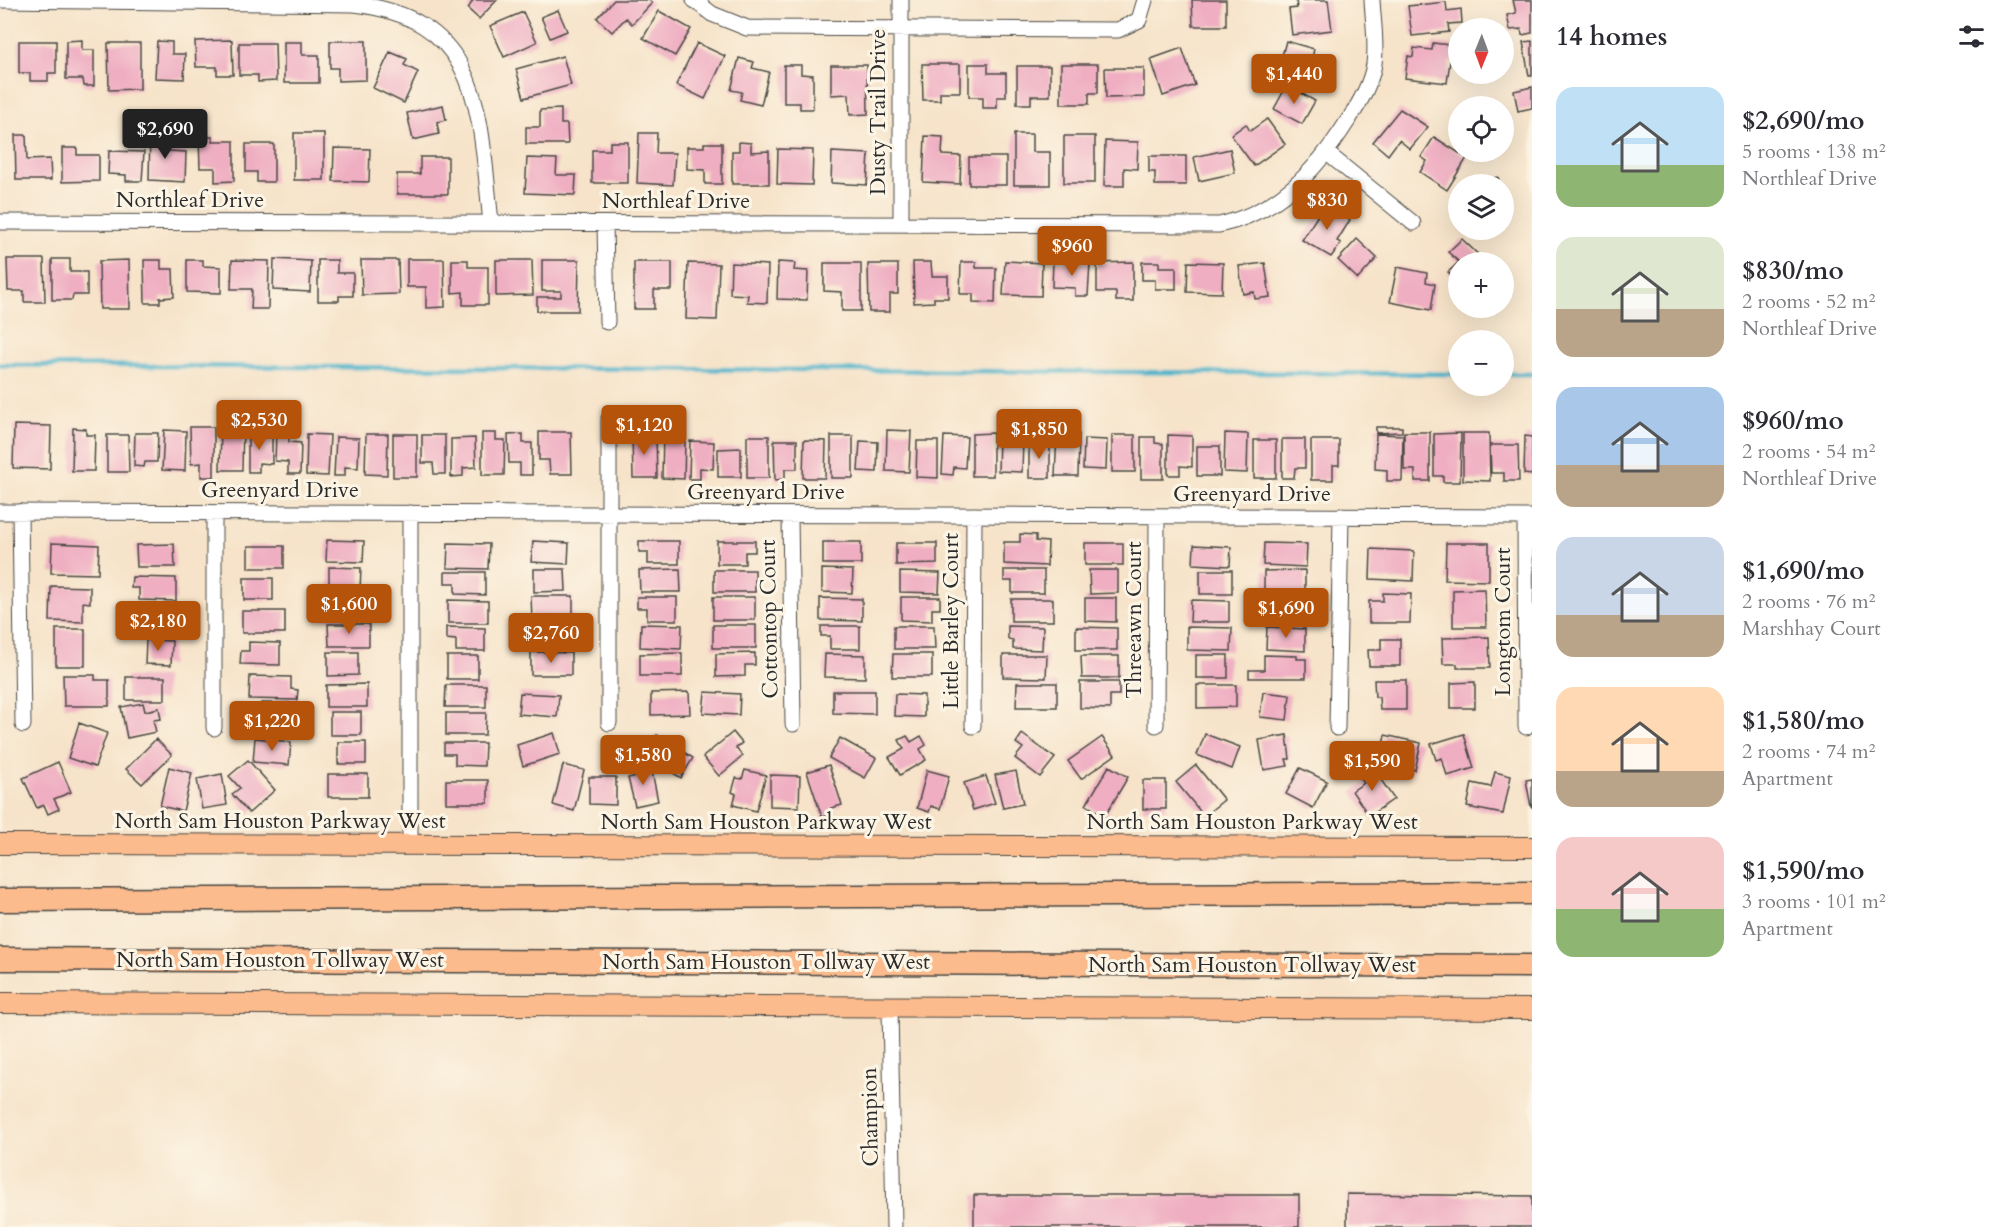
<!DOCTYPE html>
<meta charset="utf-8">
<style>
:root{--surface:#fff;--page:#f7f7f7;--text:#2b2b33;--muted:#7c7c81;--accent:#b45309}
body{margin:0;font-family:Cardo,serif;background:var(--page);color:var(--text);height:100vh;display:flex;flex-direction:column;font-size:22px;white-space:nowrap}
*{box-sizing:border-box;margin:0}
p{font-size:20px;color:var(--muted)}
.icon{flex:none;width:33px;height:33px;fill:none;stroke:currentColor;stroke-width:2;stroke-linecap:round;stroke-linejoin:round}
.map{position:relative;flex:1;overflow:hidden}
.details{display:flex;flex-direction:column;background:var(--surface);width:480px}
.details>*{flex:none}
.needle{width:39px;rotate:181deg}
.buttons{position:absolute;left:1448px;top:18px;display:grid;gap:12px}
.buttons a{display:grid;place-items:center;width:66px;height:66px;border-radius:50%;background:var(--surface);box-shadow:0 6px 24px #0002;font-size:30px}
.price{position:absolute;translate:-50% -51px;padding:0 14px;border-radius:6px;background:var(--accent);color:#fff;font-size:20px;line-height:39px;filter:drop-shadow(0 2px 3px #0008)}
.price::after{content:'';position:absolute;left:50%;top:36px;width:18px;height:14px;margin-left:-9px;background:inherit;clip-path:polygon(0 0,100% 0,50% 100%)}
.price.current{background:#222;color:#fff}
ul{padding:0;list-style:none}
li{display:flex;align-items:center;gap:18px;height:150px;padding:0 24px}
li span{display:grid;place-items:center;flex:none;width:168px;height:120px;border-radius:18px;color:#555}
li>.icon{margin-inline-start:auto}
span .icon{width:72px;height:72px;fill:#fffc;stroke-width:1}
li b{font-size:26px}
h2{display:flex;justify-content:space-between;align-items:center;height:72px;padding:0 24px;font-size:26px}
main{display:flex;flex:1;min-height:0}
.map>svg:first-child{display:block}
</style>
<main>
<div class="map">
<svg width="1532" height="1227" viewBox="0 0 1532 1227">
<rect width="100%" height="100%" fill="#fcf5e5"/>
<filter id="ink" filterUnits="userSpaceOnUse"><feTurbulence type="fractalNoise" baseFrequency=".0167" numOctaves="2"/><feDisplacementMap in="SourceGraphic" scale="12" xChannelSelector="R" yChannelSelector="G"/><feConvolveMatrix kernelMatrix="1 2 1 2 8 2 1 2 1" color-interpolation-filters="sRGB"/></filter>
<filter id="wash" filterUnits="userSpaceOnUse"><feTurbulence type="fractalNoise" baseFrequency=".008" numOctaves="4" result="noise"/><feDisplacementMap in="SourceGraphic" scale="24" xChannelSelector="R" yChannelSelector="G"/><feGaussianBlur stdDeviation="1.35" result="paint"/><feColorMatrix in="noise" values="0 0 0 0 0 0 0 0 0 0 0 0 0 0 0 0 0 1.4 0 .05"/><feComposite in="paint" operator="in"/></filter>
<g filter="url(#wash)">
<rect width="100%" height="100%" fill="#f6e3c9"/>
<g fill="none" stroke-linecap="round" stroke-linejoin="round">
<path stroke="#4db4cb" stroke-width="4.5" d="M0,365l1458,9
M1503,374h29"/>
</g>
<g id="blocks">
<path fill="#efaec2" d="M473,0h24l-18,19 -11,-10z
M614,0h35l3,3 -20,21 -6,-6 -14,14 -15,-14z
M1192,0h34v26h-33z
M1296,0h32l4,30 -40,5 -3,-26 8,-1z
M1513,0h19v33l-10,2 -1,-6 -11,1 -3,-15 9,-2z
M1446,2l1,9 14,-2 1,14 -14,1 1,8 -37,4 -4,-30z
M558,10l9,21 -17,7 -9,-21z
M659,11l32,18 -16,27 -32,-18z
M523,12l14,30 -33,15 -14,-31z
M82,40v10h12v36h-10l-1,-7h-17v-38z
M232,40l1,35h-16v-8h-21l-1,-26z
M19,41h37v32h-8v8h-18v-8h-11z
M157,41l15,1v12h13l-1,25 -29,-1z
M330,41h36v39l-28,1v-13h-8z
M1286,41l28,8 -3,14 16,4 -6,19 -44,-12z
M1532,41v35h-3l-6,-34z
M284,42h18v13h17v28h-35z
M108,43h32v46l-31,1z
M239,43h36l1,38 -18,1v-7h-19z
M697,43l28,13 -20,43 -29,-14z
M1433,43l25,3v16l-8,-1 -3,22 -42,-5 3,-22 5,1 1,-9 18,2z
M1182,48l13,37 -32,11 -12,-37z
M390,52l17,7 -3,6 14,7 -14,31 -31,-15z
M563,56l8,29 -47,13 -8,-29z
M739,58l15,4 -2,6 17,4 -8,33 -21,-5 2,-8 -11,-2z
M922,64h38v28h-20v8h-17z
M969,64h19v9h18v24h-9v11h-14v-11h-14z
M1061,64h37v29h-9v11h-28z
M784,65h17v9l12,1v34h-13v-6h-16z
M831,65h36l1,49 -18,1 -1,-21 -18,1z
M1017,66h33v30h-19v8h-14z
M1105,68h39v29l-38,1z
M1287,85l28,16 -13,23 -28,-15z
M1532,87v21l-14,3 -4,-20z
M443,105l3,15 -9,2 2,12 -26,6 -6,-27z
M561,109v15h6l1,20h-42v-17h14v-17z
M1400,109l28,18 -18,22 -11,-9 -11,15 -15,-13z
M1267,119l18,25 -31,22 -23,-31 15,-11 4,7z
M150,132h19l-1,19 18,1 -1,30 -36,-2z
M294,133h30v47h-30z
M639,133h18l-1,20h19l-2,32 -36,-2z
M1014,134h18v18h18v33h-36z
M15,135h11l1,25 23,-1 1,21h-35z
M925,136l18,1 -1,18 19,1 -1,28 -37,-2z
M1064,136h31v47h-31z
M199,137h14v4h21v40l-19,1v-14h-15z
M1434,137l33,21 -20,32 -27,-18 7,-11 -6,-4z
M1105,141l33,1 -1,27 -13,-1v18h-20z
M610,142h18v41h-36v-33h18z
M739,142l12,1v9l18,-1v33h-37v-33h7z
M704,143h18v41h-17v-14l-18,-1v-22h17z
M246,144h28v38h-17v-10h-11z
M62,148h15v7h22v26l-37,1z
M334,148l36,1 -1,33 -36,-1z
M778,149l35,1 -1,35 -35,-1z
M1230,149l5,24 -36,8 -5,-24z
M109,151l35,1 -2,29h-16v-6l-18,-1z
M832,152l37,2 -2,31 -36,-2z
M1149,156h37v29h-31v-13h-6z
M420,157h28v37h-51v-20h23z
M969,157h37v28h-37z
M527,158l30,1 -1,16h20l-1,20 -50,-2z
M1498,177l2,7h-35v-1z
M1458,193v19h-1l-3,-18z
M1325,204l25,16 -13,21 4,2 -10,14 -29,-17z
M1357,239l20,19 -19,21 -20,-19z
M1462,239l24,23h-27l-11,-10z
M7,259h37l1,43h-21v-11h-16z
M52,259h18v13h17v23h-14l-1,5h-20z
M274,259l37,2 -1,31 -37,-2z
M407,259h37l1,48 -19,1v-21h-19z
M129,260l1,49h-30l-1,-48z
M144,260h17v9h12l1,28 -14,1v5h-15z
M187,260h16v6l18,1v26l-34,-1z
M232,260l37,1 -1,48h-17l1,-20h-21z
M318,260h19v13h16v23h-14v5h-21z
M361,260h37l1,34 -37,1z
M452,260h16v7h20v38h-25v-13l-11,1z
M496,260h36l1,35 -37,1z
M542,260h37l-1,51h-41v-14h24v-6h-19z
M1005,261l37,2 -1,33 -38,-1z
M634,262h38v28h-18v19h-20z
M778,262l17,1 -1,7 14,1 -1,29 -30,-1z
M913,262h18l1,14h16v22h-14v4l-20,1z
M961,262h15v6h20l-1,35 -22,-1v-8h-13z
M1053,262l37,1 -2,33h-13v-8l-23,-1z
M1133,262v39h-17v-9h-19v-29z
M1142,262h17v5h17v22h-21v-9h-13z
M1188,262l35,1 -1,30 -35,-1z
M688,263l31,1 -2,56 -31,-1z
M731,263l37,2 -1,38 -20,-1 1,-7 -18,-1z
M824,263h37v48h-19v-19l-18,-1z
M1265,263l5,34 -15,2 -1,-7 -11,2 -4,-28z
M1458,263v19l-10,-10z
M868,264h30v30h-8v18h-21z
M1397,267l30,6 -1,9 9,2 -4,26 -41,-8z
M14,425l37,1 -1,43 -37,-1z
M221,426h22l-1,44h-22z
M190,427h24v50h-13v-14l-10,1z
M1376,427h26v5l-26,1z
M73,428l13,1v6h9l-1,36h-22z
M164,430l22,1 -1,40 -23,-1z
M887,430l24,1 -2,41 -23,-1z
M539,432h32l1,42h-22l-1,-14h-10z
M1404,432h26v49h-15v-11h-11z
M135,433h23l-1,29h-12l-1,5 -10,-1z
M276,433l13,1v8l12,1 -1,31h-12v-12l-13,-1z
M482,433h14v7h9l-1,35h-22z
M663,433h14l-1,7h9l-1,39 -22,-1z
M993,433v43h-21v-42z
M1225,433l23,1 -1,39 -23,-1z
M1461,433l-1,49h-17v-6h-9v-42z
M1463,433h26l1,48 -27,-1z
M248,434h24v30l-13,-1v9h-11z
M307,434l23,1 -2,41 -22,-1z
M366,434h22l-1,41 -22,-1z
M393,434h24v43h-24z
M523,434v9h9v32h-12v-12h-11l-1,-28z
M1057,434h22l-1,42h-23z
M1376,434l27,1 -1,46h-15v-11l-12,-1z
M107,435h21l1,37h-22z
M422,435h23v39h-11l-1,-11h-11z
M632,435h24l1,43h-24z
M1112,435h23v37h-23z
M1168,435l24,1v31l-12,-1v9h-12z
M747,436h22v42h-22z
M831,436h22v42h-22z
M944,436l23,1 -2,31 -11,-1 -1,8 -11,-1z
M1525,436l7,1v38l-8,-1z
M336,437l23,1 -1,30 -13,-1v9h-11z
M1141,437h14v6l8,1v35h-22z
M475,438l1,29 -13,1v8l-12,1v-38z
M999,439l24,1 -1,32 -24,-1z
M1084,439l23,1 -1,30 -23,-1z
M1282,439h23v29h-10l-1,10h-12z
M774,440h23v29h-12v10l-10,1z
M804,440l22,1 -1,37h-22z
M1254,440h22v38h-22z
M1311,440h28v25h-6v15h-22z
M690,441l24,1 -1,27 -13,-1v11h-11z
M860,441l18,1 -1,30 -19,-1z
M917,441h21v37l-22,-1z
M1029,441h21v37h-21z
M1490,445h28l1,36h-15v-8h-13z
M1197,446h23v30h-23z
M741,448v29h-23v-28z
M1020,534l16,1v6l12,1 -1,24 -43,-2v-22h16z
M327,540l37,1 -1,21 -37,-1z
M533,541l36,2 -1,21 -37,-2z
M639,541h40v23h-31v-12h-9z
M717,541h38v11h-10v12h-28z
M823,542h38v22h-38z
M52,543l47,2 -1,29 -47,-1z
M448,543l41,1 -1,25 -41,-1z
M896,543h41v21l-41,1z
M1085,543h38v22h-38z
M1264,543l43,1 -1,23 -43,-2z
M1446,543h43v38l-44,-1z
M174,544l1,23h-38l-1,-22z
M1194,545l37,2 -1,19 -37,-2z
M248,546h36v22h-36z
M1371,549l43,2 -1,30 -43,-2z
M329,567l32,1 -1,23 -31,-1z
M534,569h31l1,22 -32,1z
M680,569l1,23h-41l-1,-22z
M822,569l31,1 -1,23 -30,-1z
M714,570h41v22h-41z
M1004,570h40v23h-32v-12h-8z
M1089,570h29v23l-28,1z
M1200,570h32v24h-32z
M1305,570v24h-41v-23z
M445,572h40v23l-30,-1v-11h-10z
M900,572l40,1 -1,20 -39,-1z
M132,577l44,1v23l-37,-1v-12h-8z
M244,578h29v22h-29z
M51,586l39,1v16l-7,-1v20l-33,-1z
M1485,589l1,38h-33v-37z
M1383,593l28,1 -1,29h-41v-22h14z
M320,596h46v23h-45z
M531,596h42v23l-41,1z
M637,597h40v23h-30v-12h-10z
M713,597h42v23h-42z
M901,597h39v12h-8v12l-31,-1z
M820,598l42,1v22l-42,-1z
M1085,598h31v24l-31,-1z
M1011,599h42v22h-42z
M1263,599h40v23h-39z
M448,600l40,1v22h-40z
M1191,600l38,1v21h-39z
M242,611h43v22h-43z
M147,612l29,1 -1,21 -29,-1z
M328,624h41v22h-40z
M641,624l41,1 -1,24 -41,-2z
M531,625h40v23h-40z
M713,625h43v23h-43z
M821,626h39v23h-30v-13h-9z
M894,626h40l1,23h-41z
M1008,626l35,1 -1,23 -29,-1v-9l-5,-1z
M446,627l39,1v23h-29v-11l-10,-1z
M1076,627l41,1v22h-41z
M1187,627l45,1 -1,23 -44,-1z
M1267,627l38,2v22l-39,-2z
M56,629h29v37h-29z
M1489,637l1,31h-33v-4h-14l-1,-26z
M1381,639h19v27h-31l-1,-16h13z
M146,640l26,1 -1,24 -26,-1z
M249,642l31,1v22l-40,-1 1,-13h8z
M328,652h30v23l-30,1z
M531,652l40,1v22h-40z
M682,653v23h-42v-22z
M755,653v12h-10v11l-29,1v-23z
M825,654l40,1v23l-41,-1z
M893,654h39v23h-40z
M1003,655h44l-1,23 -43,-1z
M1196,655h32v23h-32z
M1264,655l33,1v3h9v19h-57v-8h15z
M447,656h31v23h-31z
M1081,656h38v22h-37z
M63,675h32v5h14v26h-45z
M250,676l41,1v12l7,1 -1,10 -48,-1z
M126,677h39v23h-39z
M1374,680h32v30h-26l-1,-13h-4z
M1080,682h39v13h-9v14l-30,-1z
M1475,682v26h-24v-25z
M1017,683h40v24h-41z
M367,684v23h-41v-22z
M446,685h40v22h-41z
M1197,685h39v22l-39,1z
M833,691h42v23l-42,-1z
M689,692l1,22 -39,1v-22z
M705,692l35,2 -1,21 -36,-2z
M1263,692l27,3 -3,25 -27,-3z
M520,693l39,2 -2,22 -39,-3z
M895,694l29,1v22l-30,-1z
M143,703l2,8 14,-3 2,11 -8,1 3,12 -29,6 -6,-31z
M261,703h28l-1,26h-28z
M330,712h31v23h-31z
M446,713h40l-1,22h-39z
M79,723l28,10 -12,34 -27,-9z
M733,732l9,11 -6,5 7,8 -24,20 -16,-19z
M554,733l6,21 -37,12 -6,-21z
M1022,734l33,24 -15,19 -25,-19 8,-10 -7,-5z
M1205,734l35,13 -8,22 -35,-14z
M1464,734l10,34 -27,8 -5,-18 -6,2 -5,-16z
M657,735l36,23 -12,20 -37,-23z
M1287,735l3,24h-4l2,7 -24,4 -5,-30z
M1385,735l36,8 -6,27 -28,-6 3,-12 -8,-2z
M907,736l4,6 10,-6 5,9 -6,4 6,11 -26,15 -11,-18 15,-8 -5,-9z
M1102,737l13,18 -34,24 -13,-18z
M255,738l36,4 -2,23 -36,-3z
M840,738l36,20 -11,20 -36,-20z
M156,739l16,16 -30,29 -16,-15z
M338,742h28v22h-28z
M444,743h41l-1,23 -29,-1v-11h-11z
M248,760l27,30 -26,23 -17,-19 8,-6 -11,-12z
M58,762l13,30 -17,7 5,10 -11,5 -4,-9 -7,3 -14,-30z
M650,762l8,39 -23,5 -7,-28 10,-2 -2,-10z
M563,765l21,5 -10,41 -21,-6z
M829,765l13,40 -11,3 2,6 -11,3 -15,-45z
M1196,765l28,35 -20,16 -28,-34z
M1371,765l23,34 -25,17 -17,-25 12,-8 -7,-9z
M1109,766l19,11 -23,39 -19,-11z
M169,767l23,6 -9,38 -23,-5z
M1300,768l27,13 -14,27 -27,-14z
M745,770l21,5 -10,36 -23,-6 3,-11 -4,-2 4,-14 6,1z
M927,770l22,6 -9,33 -9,-3 -2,6 -12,-4z
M1016,771l7,33 -20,4 -8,-33z
M1495,772l16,4 -8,38 -36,-7 5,-24 19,4z
M222,774l5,31 -25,4 -5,-30z
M328,774h40v23h-40z
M770,775l30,1 -1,31 -29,-1z
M986,776l9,27 -22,7 -9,-27z
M589,777h27v28l-27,-1z
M1532,779v28h-1l-5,-27z
M446,780h42v23h-42z
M1143,780h23v29h-23z
M1347,1194l185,2v31h-185z
M974,1195h325v32h-325z"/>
</g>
</g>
<g filter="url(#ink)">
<use href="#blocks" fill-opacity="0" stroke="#494743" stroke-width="1.5"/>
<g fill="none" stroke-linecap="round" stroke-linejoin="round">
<g stroke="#494743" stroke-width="17">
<path id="minor" d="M1,0l353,4c131,15 125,113 137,218
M694,0l18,14 35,14 371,2 21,-10 6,-20
M1327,153l86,70
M0,222l1219,3c59,-13 97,-54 128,-103 11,-16 24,-38 27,-58 3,-21 -1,-43 -2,-64
M901,223v-223
M605,224l2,98
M609,419v304
M0,512l1532,5
M20,512l3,213
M410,513v332
M790,515l3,209
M1525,517l1,210
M1156,725l1,-209
M973,726l1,-211
M214,728v-215
M1337,728l4,-212
M890,1007l4,220"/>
</g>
<g stroke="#494743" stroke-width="22">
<path id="major" d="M0,844l1532,3
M0,1003l1532,6"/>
</g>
<g stroke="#494743" stroke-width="25">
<path id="highway" d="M0,900l1532,-7
M0,959l1532,7"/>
</g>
<use href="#minor" stroke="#fff" stroke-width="15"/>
<use href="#major" stroke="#fbbb8d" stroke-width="20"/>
<use href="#highway" stroke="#fbbb8d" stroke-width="22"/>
</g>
</g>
<g text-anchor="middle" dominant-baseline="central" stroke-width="6" stroke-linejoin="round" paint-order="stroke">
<g font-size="22" fill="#2b2b2b" stroke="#fcf5e5">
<text transform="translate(878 112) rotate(-90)">Dusty Trail Drive</text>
<text x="190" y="200">Northleaf Drive</text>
<text x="676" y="201">Northleaf Drive</text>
<text x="280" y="490">Greenyard Drive</text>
<text x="766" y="492">Greenyard Drive</text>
<text x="1252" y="494">Greenyard Drive</text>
<text transform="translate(769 619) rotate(-91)">Cottontop Court</text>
<text transform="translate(1134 620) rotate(-90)">Threeawn Court</text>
<text transform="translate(951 621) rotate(-90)">Little Barley Court</text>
<text transform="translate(1503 622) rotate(-90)">Longtom Court</text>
<text x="280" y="821">North Sam Houston Parkway West</text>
<text x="766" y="822">North Sam Houston Parkway West</text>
<text x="1252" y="822">North Sam Houston Parkway West</text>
<text x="280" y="960">North Sam Houston Tollway West</text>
<text x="766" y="962">North Sam Houston Tollway West</text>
<text x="1252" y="965">North Sam Houston Tollway West</text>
<text transform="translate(870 1117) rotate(-91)">Champion</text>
</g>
</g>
</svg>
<div class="buttons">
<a><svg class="needle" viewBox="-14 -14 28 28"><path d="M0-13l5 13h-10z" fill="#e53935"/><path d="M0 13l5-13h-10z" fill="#7c7c81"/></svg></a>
<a><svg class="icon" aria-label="locate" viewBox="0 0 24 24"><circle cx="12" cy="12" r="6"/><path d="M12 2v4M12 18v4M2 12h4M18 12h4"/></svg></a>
<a><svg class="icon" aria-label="layers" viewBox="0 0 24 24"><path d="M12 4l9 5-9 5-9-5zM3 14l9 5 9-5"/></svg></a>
<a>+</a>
<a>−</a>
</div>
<b class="price" style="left:1294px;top:105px">$1,440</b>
<b class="price current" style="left:165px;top:160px">$2,690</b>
<b class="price" style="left:1327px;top:231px">$830</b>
<b class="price" style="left:1072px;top:277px">$960</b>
<b class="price" style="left:259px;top:451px">$2,530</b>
<b class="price" style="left:644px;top:456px">$1,120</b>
<b class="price" style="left:1039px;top:460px">$1,850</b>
<b class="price" style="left:349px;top:635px">$1,600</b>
<b class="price" style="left:1286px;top:639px">$1,690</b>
<b class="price" style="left:158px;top:652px">$2,180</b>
<b class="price" style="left:551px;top:664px">$2,760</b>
<b class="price" style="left:272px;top:752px">$1,220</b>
<b class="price" style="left:643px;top:786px">$1,580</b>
<b class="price" style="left:1372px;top:792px">$1,590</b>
</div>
<section class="details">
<h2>14 homes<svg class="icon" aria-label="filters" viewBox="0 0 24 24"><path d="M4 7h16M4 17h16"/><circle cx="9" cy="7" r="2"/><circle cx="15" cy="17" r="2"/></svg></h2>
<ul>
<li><span style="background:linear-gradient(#bfe0f5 65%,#8fb573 0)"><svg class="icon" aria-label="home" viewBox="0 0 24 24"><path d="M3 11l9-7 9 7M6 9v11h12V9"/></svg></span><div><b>$2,690/mo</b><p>5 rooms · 138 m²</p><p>Northleaf Drive</p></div></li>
<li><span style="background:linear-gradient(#dfe7d0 60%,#b9a48a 0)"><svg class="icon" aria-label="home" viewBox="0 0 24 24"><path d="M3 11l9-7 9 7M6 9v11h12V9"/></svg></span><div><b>$830/mo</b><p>2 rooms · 52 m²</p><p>Northleaf Drive</p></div></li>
<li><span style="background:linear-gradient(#a9c7e8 65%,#b9a48a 0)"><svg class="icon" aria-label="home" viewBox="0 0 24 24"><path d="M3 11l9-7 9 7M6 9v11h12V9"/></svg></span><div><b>$960/mo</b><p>2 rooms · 54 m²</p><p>Northleaf Drive</p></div></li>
<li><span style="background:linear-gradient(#c9d6e8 65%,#b9a48a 0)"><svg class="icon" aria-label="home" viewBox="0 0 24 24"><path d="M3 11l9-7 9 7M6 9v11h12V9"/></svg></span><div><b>$1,690/mo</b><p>2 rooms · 76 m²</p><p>Marshhay Court</p></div></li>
<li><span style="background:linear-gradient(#ffd9b3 70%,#b9a48a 0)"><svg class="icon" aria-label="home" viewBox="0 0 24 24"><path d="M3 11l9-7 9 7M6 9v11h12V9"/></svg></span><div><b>$1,580/mo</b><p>2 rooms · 74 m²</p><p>Apartment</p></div></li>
<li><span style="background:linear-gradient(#f6c9c9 60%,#8fb573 0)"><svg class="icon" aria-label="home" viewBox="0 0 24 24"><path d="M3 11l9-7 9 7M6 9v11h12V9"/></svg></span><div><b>$1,590/mo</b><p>3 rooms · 101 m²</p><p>Apartment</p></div></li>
</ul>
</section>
</main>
